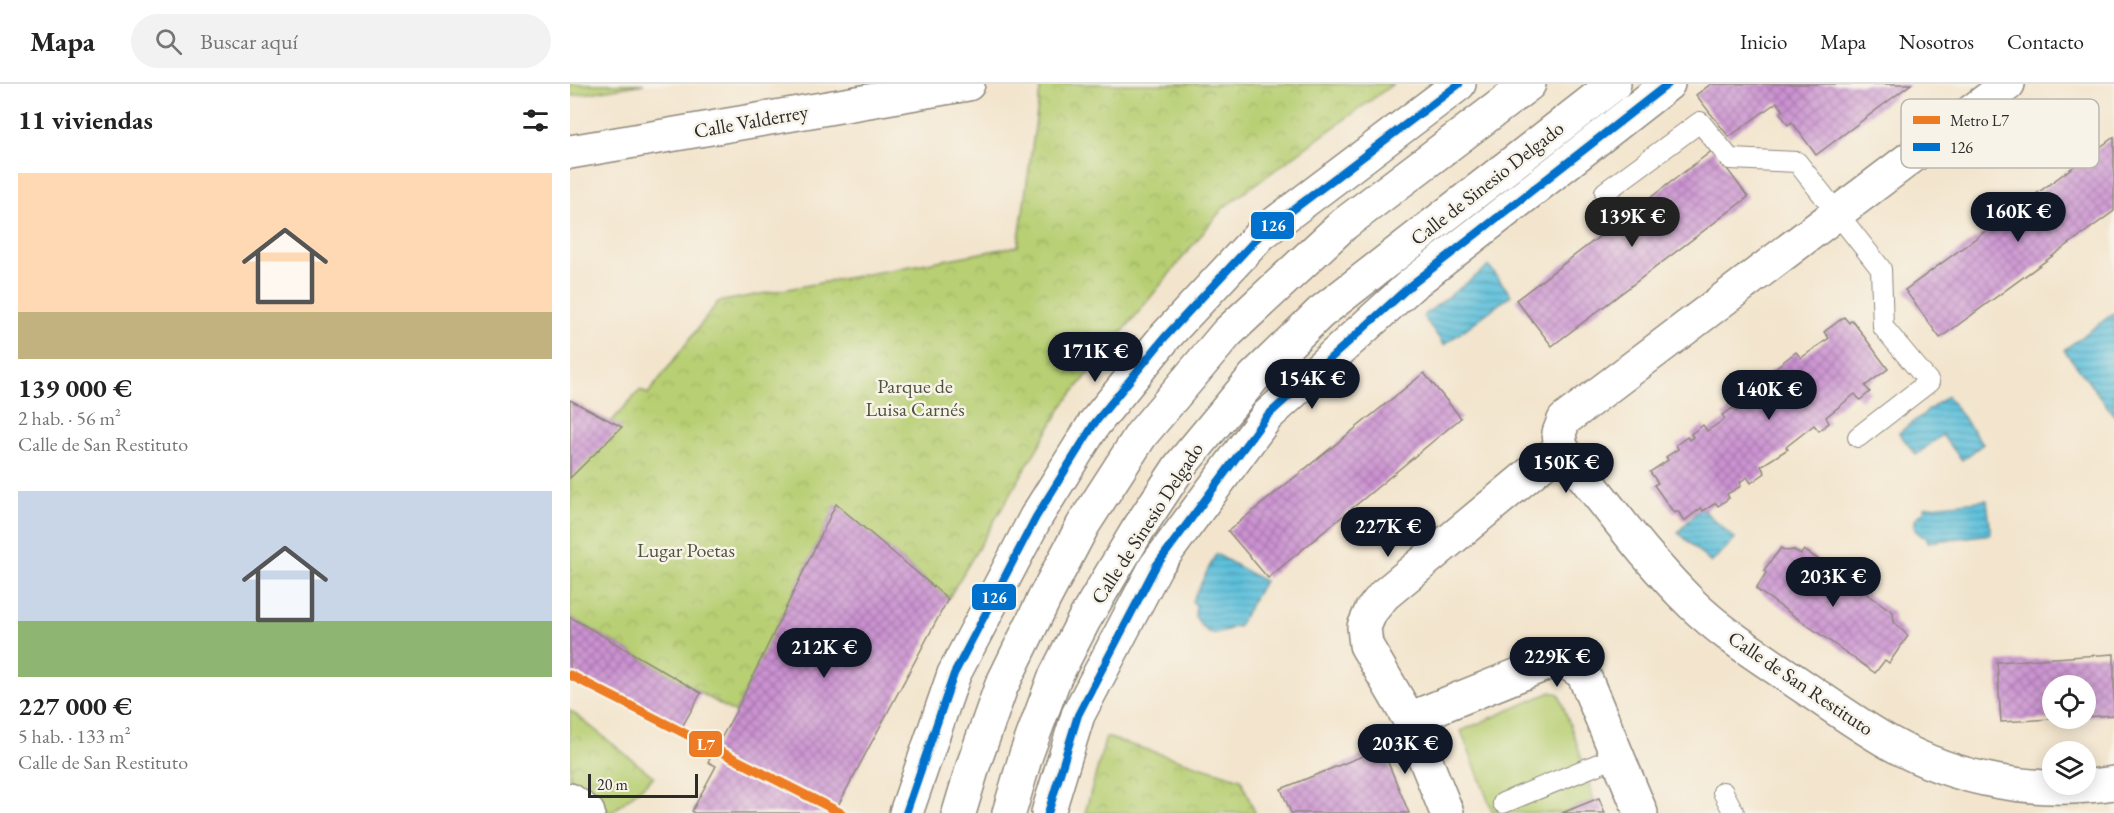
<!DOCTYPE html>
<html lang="es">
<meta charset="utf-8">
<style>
:root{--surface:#fff;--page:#f2f2f2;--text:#222;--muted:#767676;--line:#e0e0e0;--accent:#111827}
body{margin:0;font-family:"EB Garamond",serif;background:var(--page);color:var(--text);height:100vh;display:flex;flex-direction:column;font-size:22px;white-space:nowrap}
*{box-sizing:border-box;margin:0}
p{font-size:20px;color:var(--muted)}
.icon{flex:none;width:33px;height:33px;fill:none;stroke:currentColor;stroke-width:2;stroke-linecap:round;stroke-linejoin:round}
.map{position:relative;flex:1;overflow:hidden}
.details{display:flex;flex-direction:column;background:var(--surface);width:570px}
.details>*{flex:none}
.fabs{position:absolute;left:1472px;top:591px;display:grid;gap:12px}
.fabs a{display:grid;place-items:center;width:54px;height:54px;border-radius:50%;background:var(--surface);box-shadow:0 3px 15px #0003;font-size:30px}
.scale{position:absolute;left:18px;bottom:15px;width:110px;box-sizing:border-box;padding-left:6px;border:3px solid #2b2b2b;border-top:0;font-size:16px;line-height:21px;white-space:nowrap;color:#2b2b2b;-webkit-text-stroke:4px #f7f3e8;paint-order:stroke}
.price{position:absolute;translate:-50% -51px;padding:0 14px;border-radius:21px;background:var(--accent);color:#fff;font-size:20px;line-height:39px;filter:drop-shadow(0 2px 3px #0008)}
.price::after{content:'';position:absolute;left:50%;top:36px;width:18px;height:14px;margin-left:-9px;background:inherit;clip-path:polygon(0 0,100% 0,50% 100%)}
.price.selected{background:#222;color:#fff}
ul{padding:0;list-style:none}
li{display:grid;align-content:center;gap:12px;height:318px;padding:0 18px}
li span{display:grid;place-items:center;height:186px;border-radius:0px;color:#555}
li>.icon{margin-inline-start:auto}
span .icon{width:108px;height:108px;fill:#fffc;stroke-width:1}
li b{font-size:26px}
h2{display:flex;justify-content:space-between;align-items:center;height:72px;padding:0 18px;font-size:26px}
header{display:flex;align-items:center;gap:36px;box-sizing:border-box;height:84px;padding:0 30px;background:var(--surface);border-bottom:2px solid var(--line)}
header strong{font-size:28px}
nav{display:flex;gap:33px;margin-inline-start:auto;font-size:21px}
.search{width:420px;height:54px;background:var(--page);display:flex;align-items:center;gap:15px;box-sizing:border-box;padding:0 21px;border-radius:33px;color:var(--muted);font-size:22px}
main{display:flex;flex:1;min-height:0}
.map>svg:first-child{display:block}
</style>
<header>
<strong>Mapa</strong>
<div class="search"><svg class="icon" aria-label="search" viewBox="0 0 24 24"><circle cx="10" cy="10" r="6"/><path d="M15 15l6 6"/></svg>Buscar aquí</div>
<nav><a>Inicio</a><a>Mapa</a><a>Nosotros</a><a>Contacto</a></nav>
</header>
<main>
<section class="details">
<h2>11 viviendas<svg class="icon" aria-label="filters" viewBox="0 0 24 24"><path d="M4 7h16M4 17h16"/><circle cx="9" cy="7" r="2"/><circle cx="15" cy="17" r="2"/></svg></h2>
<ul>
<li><span style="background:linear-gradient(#ffd9b3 75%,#c2b280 0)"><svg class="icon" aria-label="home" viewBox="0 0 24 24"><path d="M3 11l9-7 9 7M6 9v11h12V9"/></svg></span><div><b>139 000 €</b><p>2 hab. · 56 m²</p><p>Calle de San Restituto</p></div></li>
<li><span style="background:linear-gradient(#c9d6e8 70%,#8fb573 0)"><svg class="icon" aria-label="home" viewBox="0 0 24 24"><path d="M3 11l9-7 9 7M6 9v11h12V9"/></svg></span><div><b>227 000 €</b><p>5 hab. · 133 m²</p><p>Calle de San Restituto</p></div></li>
</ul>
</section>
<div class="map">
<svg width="1544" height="729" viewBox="0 0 1544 729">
<defs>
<pattern id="park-crowns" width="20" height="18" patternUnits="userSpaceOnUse" patternTransform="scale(1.5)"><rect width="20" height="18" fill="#b8cf73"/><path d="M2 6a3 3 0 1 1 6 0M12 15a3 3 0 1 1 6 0" fill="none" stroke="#9eb264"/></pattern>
<pattern id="water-rules" width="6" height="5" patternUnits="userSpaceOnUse" patternTransform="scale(1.5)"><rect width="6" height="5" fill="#5dc0db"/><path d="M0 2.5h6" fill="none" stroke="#4d9cb2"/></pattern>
<pattern id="building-cross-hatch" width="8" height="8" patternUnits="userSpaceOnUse" patternTransform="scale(1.5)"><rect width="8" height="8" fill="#cb92d1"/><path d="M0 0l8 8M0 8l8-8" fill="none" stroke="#a577aa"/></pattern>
</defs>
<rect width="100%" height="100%" fill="#f7f3e8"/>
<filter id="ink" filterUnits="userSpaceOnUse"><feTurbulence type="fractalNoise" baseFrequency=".0167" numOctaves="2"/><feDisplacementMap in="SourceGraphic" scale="12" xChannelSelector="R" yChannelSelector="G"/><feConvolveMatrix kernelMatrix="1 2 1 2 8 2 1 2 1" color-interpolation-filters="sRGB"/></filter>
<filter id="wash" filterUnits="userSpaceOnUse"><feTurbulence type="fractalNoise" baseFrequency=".008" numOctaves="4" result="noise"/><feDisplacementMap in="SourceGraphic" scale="24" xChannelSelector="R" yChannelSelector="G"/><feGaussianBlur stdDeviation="1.35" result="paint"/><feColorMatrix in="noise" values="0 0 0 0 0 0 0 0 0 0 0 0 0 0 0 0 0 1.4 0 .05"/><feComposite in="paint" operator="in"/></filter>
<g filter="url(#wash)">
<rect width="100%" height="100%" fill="#f3e5cd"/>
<path fill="#b8cf73" stroke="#727d4f" stroke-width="1.5" d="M0,0h74l-74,12z
M981,608l8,2 18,50 17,56 -32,13h-69l-32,-82z"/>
<path fill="url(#park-crowns)" stroke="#727d4f" stroke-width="1.5" d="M471,0h352l-170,124 -160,197 -115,194 -112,-94 -101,208 -165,-96v-150l70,-77 8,4 70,-92 300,-56z
M0,626l84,67 -43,36 -41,-28z
M536,653l135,42 14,34h-170z"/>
<path fill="url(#water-rules)" stroke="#447683" stroke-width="1.5" d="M919,182l22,29 -67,50 -21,-29z
M1544,229v102l-50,-65z
M1377,312l36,48 -21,16 -20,-25 -26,20 -17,-22z
M1417,416l4,34 -63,8 -1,-5 -5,-1 -7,-6c-2,-9 1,-15 9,-18v-5z
M1131,424l34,31 -24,24 -33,-31z
M646,470l48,27 -26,46 -4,-1c-20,13 -28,9 -39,-10l1,-11 -4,-4z"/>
<g id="blocks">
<path fill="url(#building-cross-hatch)" d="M1141,0h200l-95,71 -24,-33 -4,3 -8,-12 3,-3 -6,-8 -48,35 -33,-42z
M1544,53v74l-174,127 -35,-48z
M1143,66l35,47 -196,149 -36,-46z
M1274,233l5,6 3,-3 36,49 -23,17 5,6 -10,8 -5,-6 -29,23 3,6 -10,8 -5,-6 -28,22 2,2 -27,17 4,7 -14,10 -4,-6 -7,5 1,4 -14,8 2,4 -11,8 -2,-3 -13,8 -2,-3 -17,13 -6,-10 -4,2 -20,-28 4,-2 -8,-11 18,-12 -2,-3 12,-8 -2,-4 11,-8 2,3 4,-3 -2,-3 12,-9 4,6 18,-12 -3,-4 11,-7 3,3 17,-11 -1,-3 19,-15 -5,-7 30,-23 5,6 28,-20 -5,-6z
M854,289l37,45 -193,160 -40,-47z
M0,316l52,27 -52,51z
M266,420l112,95 -114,214h-140l-2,-2 24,-45 -8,-4 27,-49z
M1211,464l5,3 8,-1 7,4 3,-4 17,11 1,8 15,10 3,-4 53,37 1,10 14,14 -19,27 -4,-3 -10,13 -119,-84 10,-16 -2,-3z
M0,533l131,76 -23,41 -108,-62z
M1544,570v61l-29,2v-31h-33v33l-51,3 -4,-60z
M812,664l27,65h-118l-10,-24z
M1029,714l6,15h-43l32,-13z"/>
</g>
</g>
<g filter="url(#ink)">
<use href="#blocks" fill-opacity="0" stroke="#8f887c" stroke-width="1.5"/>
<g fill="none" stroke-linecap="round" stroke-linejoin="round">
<g stroke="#8f887c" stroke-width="22">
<path id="lane" d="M1035,108l95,-70 30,37 67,3 84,107 2,58 46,55 -71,55
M1153,708l11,21
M933,719l115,-47"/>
</g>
<g stroke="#8f887c" stroke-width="36">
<path id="street" d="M1438,0l-444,336 -5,13 2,15c43,52 83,109 131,156 32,31 70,54 106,79 30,20 60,42 92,60 68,38 147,52 224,40
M0,68l398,-68
M839,635l144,-58 16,3 14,9 58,140
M336,729l48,-139 82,-157 58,-93 71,-87 96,-103 198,-150
M478,729l30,-98 78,-149 111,-150 144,-131 257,-201
M877,729l-38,-94 -43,-74 -2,-18 7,-16 13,-16 177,-147"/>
</g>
<g stroke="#8f887c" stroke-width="36">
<path id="secondary" d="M0,716l18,13"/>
</g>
<g stroke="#8f887c" stroke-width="36">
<path id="primary" d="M389,729l15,-50 27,-76 44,-90 38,-72 58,-90 86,-102 117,-109 185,-140
M439,729l17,-58 28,-76 30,-59 53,-89 43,-65 74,-89 66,-64 294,-229"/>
</g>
<use href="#lane" stroke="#fff" stroke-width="20"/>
<use href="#street" stroke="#fff" stroke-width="33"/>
<use href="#secondary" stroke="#fff" stroke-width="33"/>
<use href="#primary" stroke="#fff" stroke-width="33"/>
<g stroke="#f7f3e8" stroke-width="12">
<path id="bus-1" d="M336,729l48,-139 82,-157 58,-93 71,-87 96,-103 198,-150
M478,729l30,-98 78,-149 111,-150 144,-131 257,-201"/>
</g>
<use href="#bus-1" stroke="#0072ce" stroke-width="8"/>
<g stroke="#f7f3e8" stroke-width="14">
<path id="metro-1" d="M0,591l271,138"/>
</g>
<use href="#metro-1" stroke="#ed7b24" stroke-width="9"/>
</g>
</g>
<g text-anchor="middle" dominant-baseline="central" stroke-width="5" stroke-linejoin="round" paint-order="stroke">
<g font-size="20" fill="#2b2b2b" stroke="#f7f3e8">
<text transform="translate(181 37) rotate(-10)">Calle Valderrey</text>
<text transform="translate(917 99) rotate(-38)">Calle de Sinesio Delgado</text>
<text transform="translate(577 439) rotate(-57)">Calle de Sinesio Delgado</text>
<text transform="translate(1231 599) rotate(34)">Calle de San Restituto</text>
</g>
<g font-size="20" fill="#4e543d" stroke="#f7f3e8">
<text x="345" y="302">Parque de<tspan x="345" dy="23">Luisa Carnés</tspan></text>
<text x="116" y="466">Lugar Poetas</text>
</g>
</g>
<rect x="1331" y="15" width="198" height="69" rx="9" fill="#f7f3e8" stroke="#bab7af" stroke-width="1.5"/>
<rect x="1343" y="32" width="27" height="8" fill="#ed7b24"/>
<rect x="1343" y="59" width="27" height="8" fill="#0072ce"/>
<g font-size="16" fill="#2b2b2b">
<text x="1380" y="42">Metro L7</text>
<text x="1380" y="69">126</text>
</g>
<g stroke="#f7f3e8" stroke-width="2">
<rect x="680" y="127" width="45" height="29" rx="6" fill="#0072ce"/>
<rect x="401" y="499" width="46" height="28" rx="6" fill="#0072ce"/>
<rect x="118" y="646" width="35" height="28" rx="6" fill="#ed7b24"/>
</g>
<g font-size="16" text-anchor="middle" font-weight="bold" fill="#fff">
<text x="703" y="147">126</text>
<text x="424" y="519">126</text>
<text x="136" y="666">L7</text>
</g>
</svg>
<div class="fabs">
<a><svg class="icon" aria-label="locate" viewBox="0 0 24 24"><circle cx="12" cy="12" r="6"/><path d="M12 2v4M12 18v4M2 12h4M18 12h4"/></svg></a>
<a><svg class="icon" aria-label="layers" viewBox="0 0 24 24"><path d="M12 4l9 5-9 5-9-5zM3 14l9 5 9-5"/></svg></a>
</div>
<div class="scale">20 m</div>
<b class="price" style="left:1448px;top:159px">160K €</b>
<b class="price selected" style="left:1062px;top:164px">139K €</b>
<b class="price" style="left:525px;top:299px">171K €</b>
<b class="price" style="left:742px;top:326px">154K €</b>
<b class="price" style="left:1199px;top:337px">140K €</b>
<b class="price" style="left:996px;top:410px">150K €</b>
<b class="price" style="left:818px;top:474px">227K €</b>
<b class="price" style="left:1263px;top:524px">203K €</b>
<b class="price" style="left:254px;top:595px">212K €</b>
<b class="price" style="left:987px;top:604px">229K €</b>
<b class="price" style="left:835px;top:691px">203K €</b>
</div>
</main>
